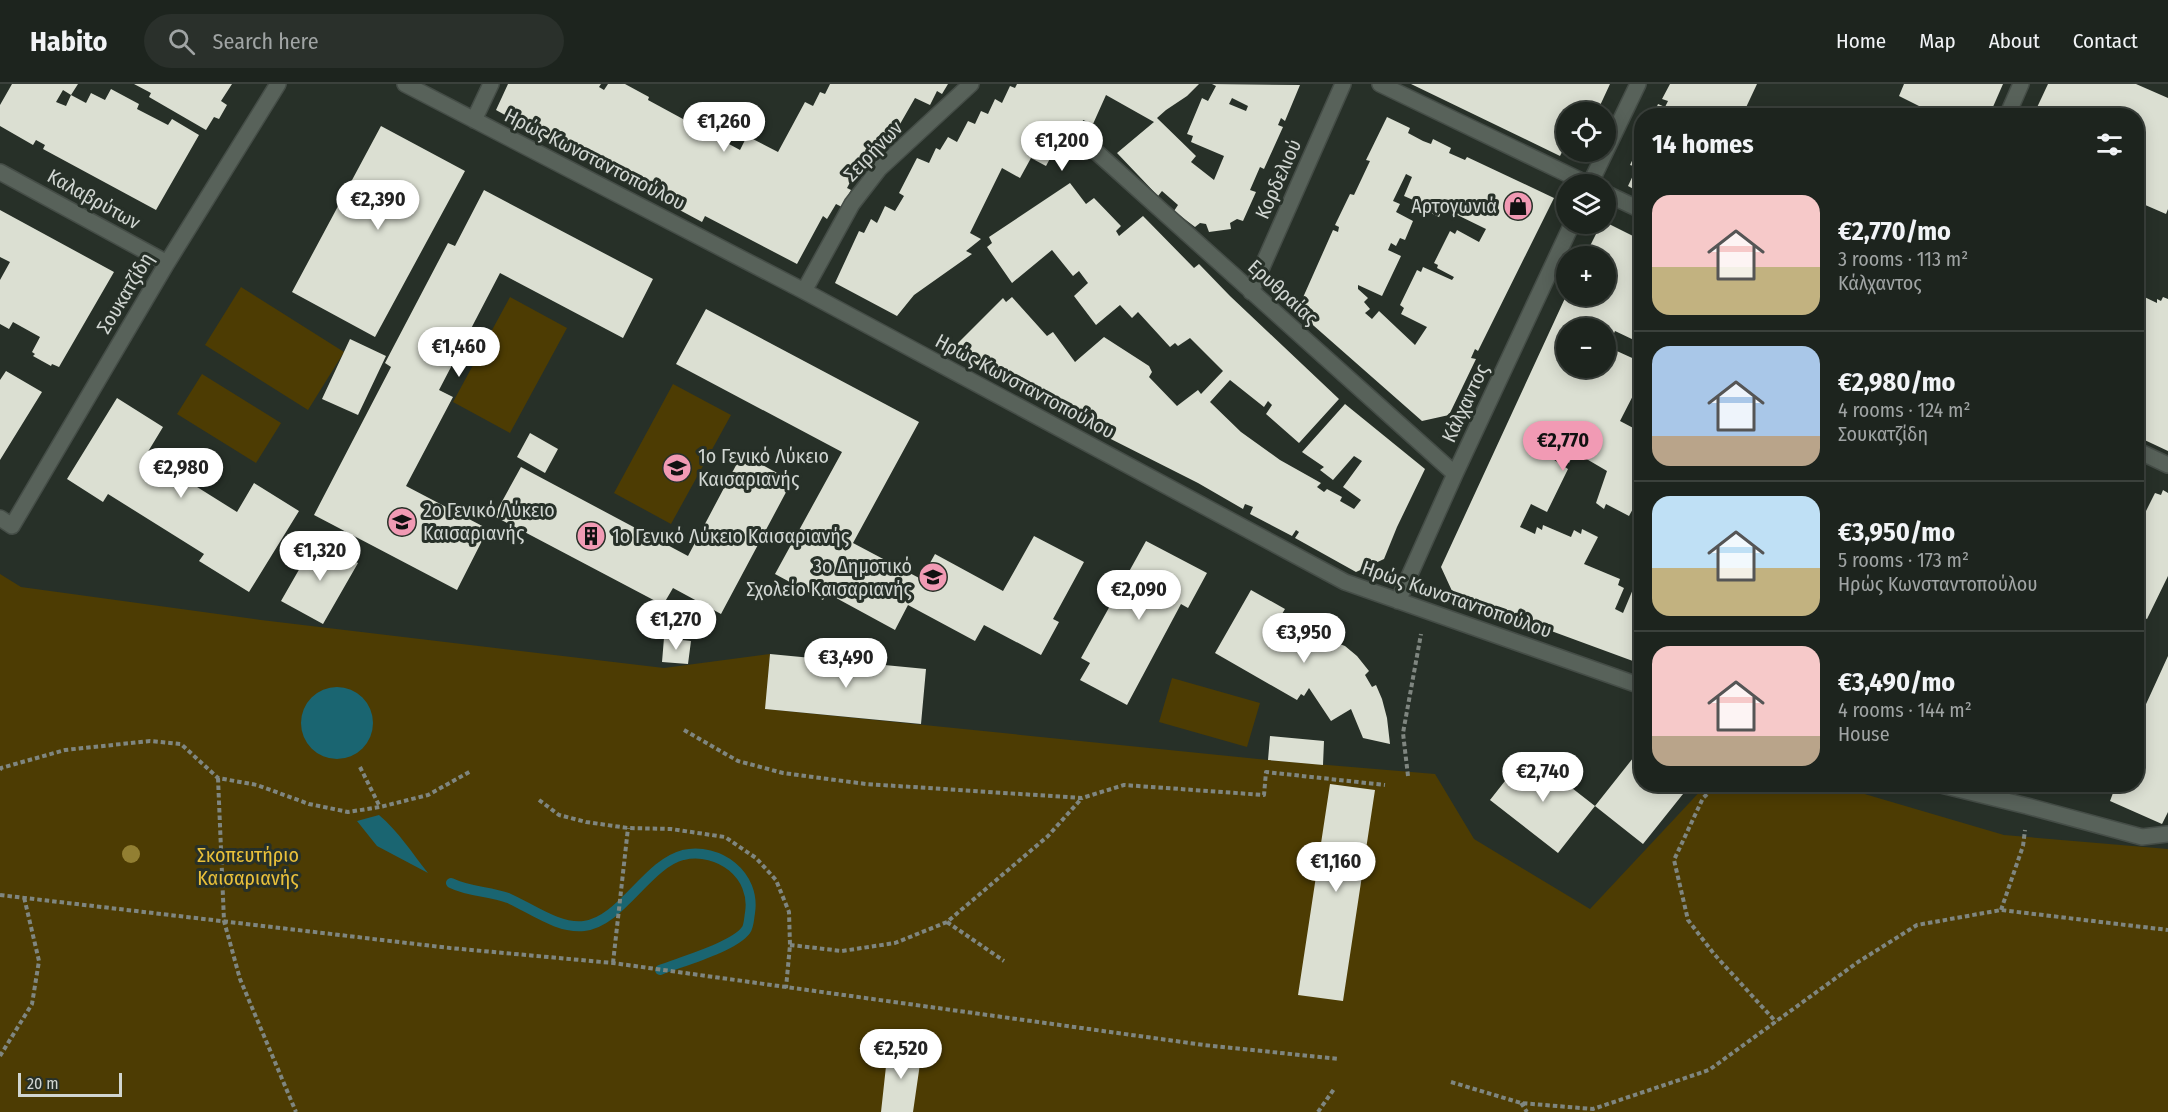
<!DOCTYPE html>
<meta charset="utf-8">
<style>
:root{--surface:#1d241e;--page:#2a302b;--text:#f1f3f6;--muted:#a0a4a4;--line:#3b413c;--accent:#f19ab4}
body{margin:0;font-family:"Fira Sans Condensed",sans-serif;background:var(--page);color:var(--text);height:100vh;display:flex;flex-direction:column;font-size:22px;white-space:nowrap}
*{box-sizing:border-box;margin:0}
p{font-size:20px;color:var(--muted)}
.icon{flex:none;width:33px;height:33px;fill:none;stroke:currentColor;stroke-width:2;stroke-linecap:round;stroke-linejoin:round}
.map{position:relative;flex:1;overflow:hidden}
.details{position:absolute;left:1634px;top:24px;width:510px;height:684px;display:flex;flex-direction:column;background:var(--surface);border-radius:24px;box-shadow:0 3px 15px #0003,0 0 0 2px var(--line)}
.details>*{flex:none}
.tools{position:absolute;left:1556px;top:18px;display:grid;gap:12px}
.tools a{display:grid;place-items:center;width:60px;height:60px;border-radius:50%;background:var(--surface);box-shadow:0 3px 15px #0003,0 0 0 2px var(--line);font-size:30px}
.scale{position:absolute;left:18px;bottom:15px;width:104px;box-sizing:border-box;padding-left:6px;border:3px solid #d1d6d2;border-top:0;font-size:16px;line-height:21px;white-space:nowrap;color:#d1d6d2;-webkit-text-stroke:4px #273028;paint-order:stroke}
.price{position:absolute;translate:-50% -51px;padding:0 14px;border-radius:21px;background:#fff;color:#222;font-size:20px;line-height:39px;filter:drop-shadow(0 2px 3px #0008)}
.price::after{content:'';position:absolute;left:50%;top:36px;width:18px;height:14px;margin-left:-9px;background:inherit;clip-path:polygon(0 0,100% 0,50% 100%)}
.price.current{background:var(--accent);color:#111}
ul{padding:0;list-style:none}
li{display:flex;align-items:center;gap:18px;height:150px;padding:0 18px}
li+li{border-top:2px solid var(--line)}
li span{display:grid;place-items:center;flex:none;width:168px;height:120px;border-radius:18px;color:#555}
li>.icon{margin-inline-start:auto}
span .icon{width:72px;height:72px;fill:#fffc;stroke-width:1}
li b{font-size:26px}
h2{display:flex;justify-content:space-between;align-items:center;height:72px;padding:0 18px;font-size:26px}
header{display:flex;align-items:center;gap:36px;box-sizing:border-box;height:84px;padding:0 30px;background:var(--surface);border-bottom:2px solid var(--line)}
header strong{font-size:28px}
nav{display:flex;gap:33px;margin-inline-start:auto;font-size:21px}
.search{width:420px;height:54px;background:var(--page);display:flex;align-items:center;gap:15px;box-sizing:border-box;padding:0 21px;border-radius:33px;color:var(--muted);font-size:22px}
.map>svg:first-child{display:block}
</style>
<header>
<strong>Habito</strong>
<div class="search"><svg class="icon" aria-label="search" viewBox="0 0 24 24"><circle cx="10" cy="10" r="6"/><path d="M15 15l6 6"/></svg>Search here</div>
<nav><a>Home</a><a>Map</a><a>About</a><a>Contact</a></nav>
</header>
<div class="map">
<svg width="2168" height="1028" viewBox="0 0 2168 1028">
<rect width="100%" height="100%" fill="#273028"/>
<path fill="#4d3c03" d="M241,203l103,65 -36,58 -103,-65z
M510,213l57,31 -57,105 -57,-31z
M202,290l79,49 -25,40 -79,-49z
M673,300l58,31 -60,109 -57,-31z
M0,490l21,13 240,33 403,48 106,-14 -4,55 502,51 167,14 39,65 116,70 116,-124h128l170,50 164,14v263h-2168z
M1172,594l88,25 -13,44 -88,-25z"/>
<path fill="#1a6571" d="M301 639a36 36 0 1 1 72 0a36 36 0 1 1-72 0Z
M379,731c20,17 33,38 49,58l-51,-27 -20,-25z"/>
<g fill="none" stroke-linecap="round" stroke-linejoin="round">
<path stroke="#1a6571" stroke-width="10" d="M451,799c18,9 38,8 57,15 23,10 50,31 76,28 37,-4 63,-62 99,-71 36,-8 73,20 67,58 -1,5 -1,13 -4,17 -12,17 -66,32 -86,40"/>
</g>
<path fill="#dbdfd2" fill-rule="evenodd" d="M12,0h66l-7,11 -8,-5 -7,12 10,4 5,-11 15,8 5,-10 14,7 6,-11 28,15 -2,5 31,16 4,-6 27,16 -43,75 -113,-61 2,-4 -9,-5 -3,5 -33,-19v-21z
M134,0h98l-11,17 6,4 -8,14 -5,-2 -8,13 -57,-33 2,-4z
M508,0h93l-2,3 5,3 4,-6h17l24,13 -1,3 92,50 7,-14 31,16 27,-50 8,4 7,-14 5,2 5,-10h118l-6,10 -5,-3 -7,14 -15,-7 -19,33 -5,-3 -8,16 -6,-3 -17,32 -4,-2 -9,17 4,2 -9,17 -6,-3 -9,15 -4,-3 -26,48 -92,-48 -3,6 -125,-67 1,-4 -5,-2 -2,3 -75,-42z
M1017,0h182l-12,12 -21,14 -9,8 39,38 -5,6 23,18 10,-24 -33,-14 2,-6 -6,-2 15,-36 6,3 8,-15 -4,-2 88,1 -15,36 -4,-3 -3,7 5,2 -19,42 -4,-2 -10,23 6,2 -13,29 -6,-2 -7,4 1,6 -22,3 -3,-8 -6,-1 -5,4 -21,-16 4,-6 -16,-14 -4,5 -41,-43 37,-31 -48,-27 -13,29 -10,-4 -1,5 -7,-3 -16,33 -5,-4 -8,15 -15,-8 -11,20 -18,-10 -32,65 11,6 -15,12 6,3 -58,41 -17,21 -62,-33 24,-52 5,2 7,-14 6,4 8,-17 10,5 9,-15 -5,-3 18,-35 12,5 7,-15 4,2 8,-13 9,5 11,-21 7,3 6,-13 7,3 7,-15 7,4 8,-17 5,2zM1232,14l16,8 -2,5 -17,-7z
M1411,0h199l-13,28h-31v32l-6,12z
M1670,0h87l-15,32 -16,-2v2h-73l5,-12 7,3 3,-6 -6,-2z
M1904,0h99l-14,32h-75l5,-10 -20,-10z
M2048,0h88l32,14v111l-2,5 -30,-13v-51l2,1 5,-13 -7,-4v-18h-103z
M1387,33l23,11 -2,5 15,8 8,3 2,-5 18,9 -2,5 16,7 2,-3 87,41 -76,153 -3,-2 -4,9 5,1 -27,56 -27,6 -125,-110 36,-81 5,2 1,-5 -4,-2 15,-31 4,1 16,-34 -4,-1zM1406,90l6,3 -8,19 23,10 -2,4 14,7 4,-9 43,21 -7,13 -22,-12 -2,4 -5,-3 -16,32 4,2 -1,3 17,9 -2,3 -29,-13 -2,5 -4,-2 -17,35 4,3 -3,6 26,13 -12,18 -36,-34 -7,8 -7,-6 5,-4 -6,-7 4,-4 -10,-9v-4l24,11 19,-40 -13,-6 3,-7 5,3 4,-8 5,2 8,-19 -17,-9 4,-8 -7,-3z
M381,42l84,45 -90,166 -83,-45z
M1641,58v51l-13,-7 9,-19 -7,-2z
M1070,99l16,21 8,-6 27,28 -5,5 3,5 24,-20 51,52 5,-4 31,32 109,103 -40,44 -33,-29 6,-9 -4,-4 -4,6 -34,-27 -20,22 31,30 39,28 41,23 -4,4 7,5 3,-3 15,8 -2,4 14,8 7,-9 -18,-13 19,-26 -8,-5 -21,24 -13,-10 4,-3 -22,-15 43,-48 80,65 -28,58 -13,32 -28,13 -61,-34 4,-6 -3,-2 -4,6 -42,-22 3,-7 -8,-3 -2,5 -45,-26 -105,-53 -142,-80 52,-52 3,4 6,-5 35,39 6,-4 22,30 29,-25 45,29 3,6 -3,5 28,29 21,-16 3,4 22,-23 -33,-33 -12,8 -3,-3 -5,4 -32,-35 -6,6 -12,-13 -24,20 -22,-29 14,-13 -9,-12 -6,5 -21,-26 -40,33 -25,-36 5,-4 -3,-6z
M484,106l169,89 -30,59 -123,-65 -61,117 14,7 -47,89 82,43 -31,61 -143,-75 77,-148 -6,-4 63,-120 7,3z
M0,126l114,62 -55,95 -7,-3 -1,2 -18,-10 2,-2 -3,-2 8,-15 -27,-15 -4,7 -9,-5v-44l10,-18 -10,-5z
M1605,138l36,18v91l-5,10 -21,-10 -7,16 33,15v18l-21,41 19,10 2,-4v67l-12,22 -23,-12 -2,5 -8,-6 11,-32 -29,-17 -3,6 -3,-3 -3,6 -25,-16 -2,5 26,17 -21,43 -16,-8 -11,23 15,7 2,-7 5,3 1,-5 28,12 3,-7 7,4 1,-5 16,8 -14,27 36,15 -2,6 6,3 -9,21 8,4 13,-31 5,3v79l-87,-32 -96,-28 -17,-37 125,-271h39v-40h-20l16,-32zM1566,244h39v40h-39z
M2136,209l21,10v-4l4,2 2,-4 5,2v152l-32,-15v-59l3,1 7,-17 -10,-4z
M706,225l213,113 -66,121 68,36 14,-25 68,37 31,-55 50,26 -31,57 6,3 -18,33 -57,-30 -9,16 -67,-36 -13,25 -68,-37 -4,7 -48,-26 67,-122 -166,-88z
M350,255l36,17 -28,59 -36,-16z
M6,287l36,21 -42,68v-80z
M117,314l46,29 -17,28 91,57 17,-29 45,28 -50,81 -50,-31 5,-7 -96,-60 -5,8 -36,-23z
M530,349l28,16 -13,24 -28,-16z
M742,370l50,27 -71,133 -48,-26 -10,17 -169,-89 27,-49 167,89z
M2163,406l5,3v83l-21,43 -11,-5v-85h1l18,-36 6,2z
M316,456l42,23 -35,61 -42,-23z
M1146,457l61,32 -19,35 -7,-4 -54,101 -47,-25 10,-17 -9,-5z
M1251,506l34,19 -3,5 13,8 4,-6 33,19 -4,6 7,4 2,-2 8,3 12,10 12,15 -4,4 7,12 4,-2 6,14 5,19 3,26 -27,-6 -12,-29 -20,12 -22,-33 -5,8 -3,-2 -4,6 -82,-47z
M664,554l27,3 -3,23 -26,-2z
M770,570l156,15 -5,55 -156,-15z
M2168,572v156l-6,12 -52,-23 3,-8 -19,-9h42v-58z
M1270,652l54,5 -1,24 -55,-5z
M1641,664v36h50l-48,60 -48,-38z
M1527,669l68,53 -37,47 -68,-53z
M1330,700l45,6 -32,211 -45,-6z
M888,964l34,2 -9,62h-32z"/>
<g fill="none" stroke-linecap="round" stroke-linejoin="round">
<g stroke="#454d47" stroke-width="18">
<path id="minor" d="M405,0l399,207 541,291 296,104
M1380,0l208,100
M2007,32l14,-32
M474,36l17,-36
M1083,56l372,334
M0,88l167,91
M1590,100l48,-100
M1605,109l36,17
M804,207l48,-87 27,-35 92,-85
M1251,208l92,-208
M2136,366l32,15
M0,434l12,8 155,-263 111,-179
M1398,517l57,-127 117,-250
M1937,700l90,22 115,31 26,-3"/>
</g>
<path stroke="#7f8680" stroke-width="4" stroke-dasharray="4.5 3" stroke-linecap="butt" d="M684,646l54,31 45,12 83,11 216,14 42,-13 140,10 2,-23 119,13
M360,683l20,40
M0,686l1,-2 64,-18 85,-9 20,2 11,1 37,34 39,7 52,19 39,8 32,-5 48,-12 43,-24
M1408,692l-5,-43 18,-99
M218,694l6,143 16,58 56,133
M1718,700l-15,14 -29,62 14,60 26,34 62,68
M539,716l20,15 27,7 42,6 43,1 54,8 31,21 20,22 13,32 1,33 -4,43
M0,811l450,53 163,15 591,82 135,14
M2001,826l22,-64 2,-16
M947,838l57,39
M790,861l52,6 53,-8 52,-21 101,-86 34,-38
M613,879l15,-135
M0,972l32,-52 7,-43 -15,-64
M1451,998l70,21 72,6 116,-39 149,-108 59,-37 84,-15 167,20
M1521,1019l6,9
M1318,1028l16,-23"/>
<use href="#minor" stroke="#58625a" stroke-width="15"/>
</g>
<circle fill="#927f32" cx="131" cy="770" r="9"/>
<defs>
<g id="shop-disc" transform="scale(1.5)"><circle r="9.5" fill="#f19ab4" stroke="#273028"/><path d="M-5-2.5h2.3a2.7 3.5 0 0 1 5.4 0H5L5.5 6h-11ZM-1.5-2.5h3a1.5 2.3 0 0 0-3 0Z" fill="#111"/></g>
<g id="school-disc" transform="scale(1.5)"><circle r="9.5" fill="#f19ab4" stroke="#273028"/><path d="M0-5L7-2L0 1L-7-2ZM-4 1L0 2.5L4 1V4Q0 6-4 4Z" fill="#111"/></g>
<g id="building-disc" transform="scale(1.5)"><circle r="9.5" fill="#f19ab4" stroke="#273028"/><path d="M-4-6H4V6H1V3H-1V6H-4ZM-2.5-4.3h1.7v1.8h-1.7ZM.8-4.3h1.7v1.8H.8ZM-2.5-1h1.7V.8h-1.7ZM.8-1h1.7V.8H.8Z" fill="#111"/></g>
</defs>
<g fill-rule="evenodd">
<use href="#shop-disc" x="1518" y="122"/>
<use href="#school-disc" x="677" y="384"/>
<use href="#school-disc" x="402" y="438"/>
<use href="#building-disc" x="591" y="452"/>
<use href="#school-disc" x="933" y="493"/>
</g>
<g text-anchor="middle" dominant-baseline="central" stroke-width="6" stroke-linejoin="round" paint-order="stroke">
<g font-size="20" fill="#d1d6d2" stroke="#273028">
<text transform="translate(873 67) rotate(-46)">Σειρήνων</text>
<text transform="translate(595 75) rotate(27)">Ηρώς Κωνσταντοπούλου</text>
<text transform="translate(1278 95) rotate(-66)">Κορδελιού</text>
<text transform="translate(94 115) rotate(29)">Καλαβρύτων</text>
<text transform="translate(1283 208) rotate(42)">Ερυθραίας</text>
<text transform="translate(125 209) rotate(-59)">Σουκατζίδη</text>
<text transform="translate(1025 302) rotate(28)">Ηρώς Κωνσταντοπούλου</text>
<text transform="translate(1465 319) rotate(-65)">Κάλχαντος</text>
<text transform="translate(1457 515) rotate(19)">Ηρώς Κωνσταντοπούλου</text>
</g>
<g font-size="20" fill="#d1d6d2" stroke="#273028" text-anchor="start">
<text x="1497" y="122" text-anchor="end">Αρτογωνιά</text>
<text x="698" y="372">1ο Γενικό Λύκειο<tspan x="698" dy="23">Καισαριανής</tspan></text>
<text x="423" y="426">2o Γενικό Λύκειο<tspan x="423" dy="23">Καισαριανής</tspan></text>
<text x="612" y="452">1o Γενικό Λύκειο Καισαριανής</text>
<text x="912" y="482" text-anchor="end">3ο Δημοτικό<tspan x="912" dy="23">Σχολείο Καισαριανής</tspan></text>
</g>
<g font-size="20" fill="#e9c03a" stroke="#273028">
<text x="248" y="771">Σκοπευτήριο<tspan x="248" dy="23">Καισαριανής</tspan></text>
</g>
</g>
</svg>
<div class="tools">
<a><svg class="icon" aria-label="locate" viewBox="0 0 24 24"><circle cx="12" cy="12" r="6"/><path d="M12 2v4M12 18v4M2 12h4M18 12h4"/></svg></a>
<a><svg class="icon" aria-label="layers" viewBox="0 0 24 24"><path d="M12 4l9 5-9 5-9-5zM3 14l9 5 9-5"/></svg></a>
<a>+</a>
<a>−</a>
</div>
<div class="scale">20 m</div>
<b class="price" style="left:724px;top:69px">€1,260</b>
<b class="price" style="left:1062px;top:88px">€1,200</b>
<b class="price" style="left:378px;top:147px">€2,390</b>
<b class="price" style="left:459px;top:294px">€1,460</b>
<b class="price current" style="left:1563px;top:388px">€2,770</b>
<b class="price" style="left:181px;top:415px">€2,980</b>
<b class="price" style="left:320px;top:498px">€1,320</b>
<b class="price" style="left:1139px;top:537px">€2,090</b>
<b class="price" style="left:676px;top:567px">€1,270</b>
<b class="price" style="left:1304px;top:580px">€3,950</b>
<b class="price" style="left:846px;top:605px">€3,490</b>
<b class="price" style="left:1543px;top:719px">€2,740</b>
<b class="price" style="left:1336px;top:809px">€1,160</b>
<b class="price" style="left:901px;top:996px">€2,520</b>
<section class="details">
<h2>14 homes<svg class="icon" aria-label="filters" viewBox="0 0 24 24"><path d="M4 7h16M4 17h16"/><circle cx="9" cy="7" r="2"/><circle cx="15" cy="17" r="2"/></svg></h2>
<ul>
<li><span style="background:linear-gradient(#f6c9c9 60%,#c2b280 0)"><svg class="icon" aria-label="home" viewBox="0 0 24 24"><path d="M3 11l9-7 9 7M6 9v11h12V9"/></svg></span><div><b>€2,770/mo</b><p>3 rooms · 113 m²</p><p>Κάλχαντος</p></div></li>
<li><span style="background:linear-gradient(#a9c7e8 75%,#b9a48a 0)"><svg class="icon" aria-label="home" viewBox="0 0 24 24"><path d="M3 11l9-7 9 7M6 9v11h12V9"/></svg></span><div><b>€2,980/mo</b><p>4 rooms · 124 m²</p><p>Σουκατζίδη</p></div></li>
<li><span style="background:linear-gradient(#bfe0f5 60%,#c2b280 0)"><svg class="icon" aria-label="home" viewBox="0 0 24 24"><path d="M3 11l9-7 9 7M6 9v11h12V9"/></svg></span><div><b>€3,950/mo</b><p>5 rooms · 173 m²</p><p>Ηρώς Κωνσταντοπούλου</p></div></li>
<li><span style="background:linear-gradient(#f6c9c9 75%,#b9a48a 0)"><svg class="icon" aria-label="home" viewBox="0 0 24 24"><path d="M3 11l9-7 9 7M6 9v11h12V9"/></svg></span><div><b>€3,490/mo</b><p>4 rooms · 144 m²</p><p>House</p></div></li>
</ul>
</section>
</div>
